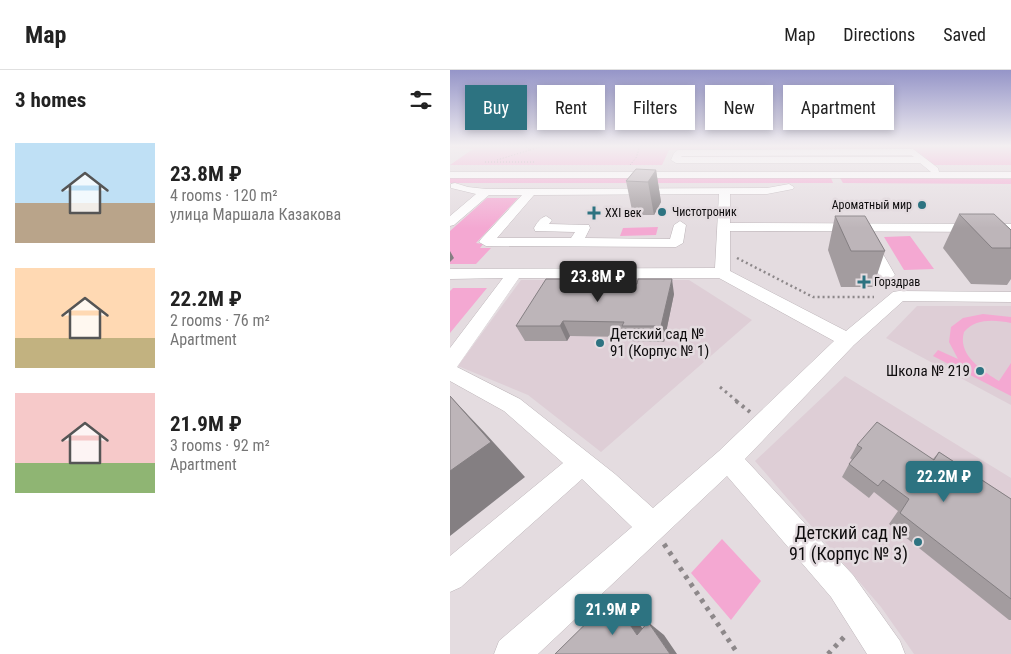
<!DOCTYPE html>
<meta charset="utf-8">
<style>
:root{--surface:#fff;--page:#f2f2f2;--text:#222;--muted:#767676;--line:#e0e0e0;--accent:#2d7381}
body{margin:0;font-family:"Roboto Condensed",sans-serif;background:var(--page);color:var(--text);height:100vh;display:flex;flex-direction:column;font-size:19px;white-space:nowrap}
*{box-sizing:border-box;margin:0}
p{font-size:16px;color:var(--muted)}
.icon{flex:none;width:28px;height:28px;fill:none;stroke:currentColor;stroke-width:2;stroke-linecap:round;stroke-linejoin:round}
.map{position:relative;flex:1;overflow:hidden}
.drawer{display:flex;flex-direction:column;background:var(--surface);width:450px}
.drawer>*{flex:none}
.top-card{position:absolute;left:15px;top:15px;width:470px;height:45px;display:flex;gap:10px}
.price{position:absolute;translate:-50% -42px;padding:0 11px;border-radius:5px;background:var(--accent);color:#fff;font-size:16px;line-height:32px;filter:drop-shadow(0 1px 2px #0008)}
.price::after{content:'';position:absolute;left:50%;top:30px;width:15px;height:11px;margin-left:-8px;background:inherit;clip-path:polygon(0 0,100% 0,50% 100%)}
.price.on{background:#222;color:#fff}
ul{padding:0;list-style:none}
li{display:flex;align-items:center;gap:15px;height:125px;padding:0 15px}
li span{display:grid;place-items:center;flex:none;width:140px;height:100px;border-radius:0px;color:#555}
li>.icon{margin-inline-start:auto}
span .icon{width:60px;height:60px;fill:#fffc;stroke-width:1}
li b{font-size:21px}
h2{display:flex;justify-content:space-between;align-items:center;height:60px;padding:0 15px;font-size:21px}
.chip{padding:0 18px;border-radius:0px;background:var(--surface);box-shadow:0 2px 8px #0003;font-size:18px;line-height:45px}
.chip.on{background:var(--accent);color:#fff}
header{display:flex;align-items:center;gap:30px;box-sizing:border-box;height:70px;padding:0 25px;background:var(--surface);border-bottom:1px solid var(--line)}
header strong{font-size:24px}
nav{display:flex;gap:28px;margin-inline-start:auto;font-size:18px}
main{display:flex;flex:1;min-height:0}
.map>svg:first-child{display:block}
</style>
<header>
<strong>Map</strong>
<nav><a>Map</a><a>Directions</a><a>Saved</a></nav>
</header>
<main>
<section class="drawer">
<h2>3 homes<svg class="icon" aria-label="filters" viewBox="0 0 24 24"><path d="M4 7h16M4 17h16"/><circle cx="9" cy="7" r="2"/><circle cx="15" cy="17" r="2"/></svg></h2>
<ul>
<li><span style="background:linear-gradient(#bfe0f5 60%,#b9a48a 0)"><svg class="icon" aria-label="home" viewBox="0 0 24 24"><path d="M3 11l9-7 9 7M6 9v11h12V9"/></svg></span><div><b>23.8M ₽</b><p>4 rooms · 120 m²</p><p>улица Маршала Казакова</p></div></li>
<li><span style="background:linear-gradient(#ffd9b3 70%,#c2b280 0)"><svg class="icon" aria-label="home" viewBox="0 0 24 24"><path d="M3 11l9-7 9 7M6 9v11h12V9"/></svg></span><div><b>22.2M ₽</b><p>2 rooms · 76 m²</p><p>Apartment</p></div></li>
<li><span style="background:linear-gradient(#f6c9c9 70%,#8fb573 0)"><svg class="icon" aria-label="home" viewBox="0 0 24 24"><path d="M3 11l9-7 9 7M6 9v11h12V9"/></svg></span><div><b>21.9M ₽</b><p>3 rooms · 92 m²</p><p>Apartment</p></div></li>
</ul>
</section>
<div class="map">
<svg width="561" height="584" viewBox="0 0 561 584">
<rect width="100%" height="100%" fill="#e4dce0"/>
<path fill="#deced6" d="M71,210h168l63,40 -151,132 -73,-57 -70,-29z
M467,236h94v99l-125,-67z
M395,306l166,102v176h-97l-33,-47 -126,-146z"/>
<path fill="#f4a8d2" d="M0,76h561v19h-79l-20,-16 -243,1 -7,15h-212l23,-16 -23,-1z
M0,107l381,1 2,5h-383z
M390,108l171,1v5l-168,-1z
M37,128h31l-42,45 7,1 -3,4h11l-15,16h-26v-33z
M208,157l-2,8 -36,1 3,-8z
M460,166l24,33 -30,1 -20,-33z
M3,218h34l-37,45v-42z
M533,244l28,3v6c-16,-3 -35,-5 -47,9 -7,23 19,39 35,49l12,-18v33l-78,-40 5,-6 20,9 -9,-17 2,-15 12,-9z
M272,469l39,42 -30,39 -40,-47z"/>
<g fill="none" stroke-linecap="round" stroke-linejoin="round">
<g stroke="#bcb4b8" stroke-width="1">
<path id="minor" d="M463,79l25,19 1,4h72v6h-561v-6h481l-11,-9h-244l-5,-3 3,-7 4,-3zM461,85l3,2h-233l1,-1z
M5,113l13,4 18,2 281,-1 22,-4 5,3 -1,2 -26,5h-37v29l281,1v8l-281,-1v40l116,60 47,-39 6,-1 112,1v10l-108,-1 -49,44 -109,114 108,116 47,66 5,13h-38l-36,-57 -104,-121 -189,178h-44l5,-13 133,-114 -50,-48 -121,108 -11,5v-36l113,-93 -59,-52 -54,-30v-33l53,-70 -53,1v-10l265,-1 4,-74 -185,1 -37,43h74l4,-6 -40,-1 -1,-3c3,-5 6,-10 12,-12l6,4 -3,4 40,1 1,3 -5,10 85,1 4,-14 6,-4 6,4 -3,18 -7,4 -190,-1 -7,-4 2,-3 41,-44h-33l-35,30 -4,1v-10l26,-22 -25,-6v-4zM69,208h200l115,63 -115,110 -66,57 -38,-34 -95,-75 -63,-32z
M418,166l7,4 20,35 -3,3h-10l-3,-3 -18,-35z"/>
</g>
<path stroke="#8d888a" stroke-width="1" stroke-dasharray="1 2" stroke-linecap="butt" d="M80,80l13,-4
M47,90l33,-10 -5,-4
M35,92h49
M180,95l6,-7 4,-12"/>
<path stroke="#8d888a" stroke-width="2.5" stroke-dasharray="2 3" stroke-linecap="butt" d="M287,188l76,39h61"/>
<path stroke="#8d888a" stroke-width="3" stroke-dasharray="2.5 4" stroke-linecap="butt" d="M270,317l18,15"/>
<path stroke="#8d888a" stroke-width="4" stroke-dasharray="3 4.5" stroke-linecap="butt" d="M286,331l14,11"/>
<path stroke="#8d888a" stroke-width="5" stroke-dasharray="4 5.5" stroke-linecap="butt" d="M214,474l74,110
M378,584l19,-20"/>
<use href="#minor" fill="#fff" fill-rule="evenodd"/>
</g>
<path fill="#a39c9f" d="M206,100l5,32 -7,13h-21l-7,-34z
M509,144l52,16v49l-4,6 -36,-1 -28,-36z
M385,146l50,35 -12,36h-32l-13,-37z
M137,214l87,10 -10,48 -37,-1 -2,-4 -55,-1 -3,5h-42l-9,-15z
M407,375l76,14 6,-7 72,47v121h-2l-120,-96 9,-13 -24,-19 -5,6 -27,-21 7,-13 3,-4 -2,-2z"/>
<path fill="#847f82" d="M206,100l5,32 -7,13 -6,-33z
M0,181l4,7 -4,4z
M222,209l2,15 -10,48 -3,-16z
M113,251l7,15 -3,5 -7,-15z
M0,326l35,37 40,44 -75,59z
M162,528l21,17 21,30 -17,-10z
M198,552l16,13 13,19h-7z"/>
<path fill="#bdb5b9" stroke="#847f82" d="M186,99l20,1 -8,12 -22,-1z
M509,144h35l17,16v18h-19z
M385,146h30l20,35h-34z
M96,209h39l-2,5h54l1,-5h34l-11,47h-39l2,-4 -61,-1 -3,5h-44z
M0,326l41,46 -41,29z
M427,352l57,38 5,-8 72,47v100l-111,-86 9,-14 -26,-19 -5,6 -29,-22 13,-16 -5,-3z
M162,528l25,37 11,-13 22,32h-115z"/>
<linearGradient id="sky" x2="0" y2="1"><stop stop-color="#9595c8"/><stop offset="0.48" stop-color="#f3eff1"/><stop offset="1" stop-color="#f3eff1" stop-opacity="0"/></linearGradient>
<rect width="561" height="158" fill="url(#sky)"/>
<g fill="#2d7381" stroke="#e4dce0" stroke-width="2">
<circle cx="472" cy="135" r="5"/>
<circle cx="212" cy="142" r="5"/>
<path d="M141.5 135.5h5v5h5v5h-5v5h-5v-5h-5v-5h5z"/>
<path d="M411.5 204.5h5v5h5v5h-5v5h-5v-5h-5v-5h5z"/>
<circle cx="150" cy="273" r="5"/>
<circle cx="530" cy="301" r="5"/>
<circle cx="468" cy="472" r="5"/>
</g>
<g text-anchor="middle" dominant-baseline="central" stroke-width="5" stroke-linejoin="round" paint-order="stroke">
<g font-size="12" fill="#0e0c0d" stroke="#e4dce0" text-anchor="start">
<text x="462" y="135" text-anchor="end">Ароматный мир</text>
<text x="222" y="142">Чистотроник</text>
<text x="155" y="143">XXI век</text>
<text x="424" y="212">Горздрав</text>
</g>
<g font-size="15" fill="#0e0c0d" stroke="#e4dce0" text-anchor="start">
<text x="160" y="264">Детский сад №<tspan x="160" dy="17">91 (Корпус № 1)</tspan></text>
<text x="520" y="301" text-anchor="end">Школа № 219</text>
</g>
<g font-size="18" fill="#0e0c0d" stroke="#e4dce0" text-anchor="end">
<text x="458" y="462">Детский сад №<tspan x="458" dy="21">91 (Корпус № 3)</tspan></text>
</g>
</g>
</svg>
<b class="price on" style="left:148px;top:233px">23.8M ₽</b>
<b class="price" style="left:494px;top:433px">22.2M ₽</b>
<b class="price" style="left:163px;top:566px">21.9M ₽</b>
<div class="top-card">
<a class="chip on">Buy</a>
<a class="chip">Rent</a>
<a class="chip">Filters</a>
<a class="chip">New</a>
<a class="chip">Apartment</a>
</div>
</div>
</main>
